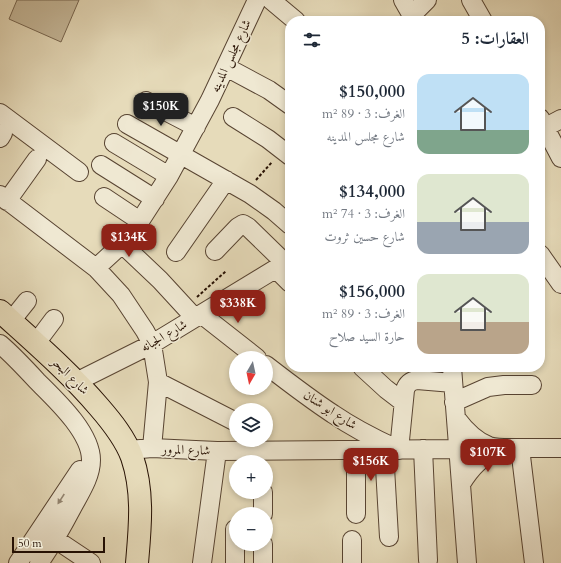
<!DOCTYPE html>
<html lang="ar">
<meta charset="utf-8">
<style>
:root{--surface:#fff;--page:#f6f6f7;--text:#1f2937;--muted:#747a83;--accent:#8f2418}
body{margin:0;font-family:Cardo,Amiri,serif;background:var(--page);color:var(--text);direction:rtl;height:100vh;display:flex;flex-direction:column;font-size:15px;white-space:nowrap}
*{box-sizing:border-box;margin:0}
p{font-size:13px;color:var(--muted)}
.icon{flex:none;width:22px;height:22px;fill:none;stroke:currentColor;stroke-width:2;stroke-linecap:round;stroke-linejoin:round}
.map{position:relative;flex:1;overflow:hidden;direction:ltr}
.drawer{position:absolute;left:285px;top:16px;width:260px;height:356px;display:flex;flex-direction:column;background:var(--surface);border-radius:16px;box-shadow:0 2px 6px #0003;direction:rtl}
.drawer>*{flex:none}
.needle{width:26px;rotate:189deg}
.tools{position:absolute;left:229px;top:351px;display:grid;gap:8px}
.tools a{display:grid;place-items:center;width:44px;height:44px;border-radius:50%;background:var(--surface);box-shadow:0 2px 6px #0003;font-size:20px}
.scale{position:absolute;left:12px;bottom:10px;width:93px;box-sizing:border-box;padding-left:4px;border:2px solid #281204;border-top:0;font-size:11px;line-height:14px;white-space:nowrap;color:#281204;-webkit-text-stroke:3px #efe8d2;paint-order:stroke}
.price{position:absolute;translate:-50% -34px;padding:0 9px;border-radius:8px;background:var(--accent);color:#fff;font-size:13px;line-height:26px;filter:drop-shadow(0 1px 2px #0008)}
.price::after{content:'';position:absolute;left:50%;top:24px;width:12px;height:9px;margin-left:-6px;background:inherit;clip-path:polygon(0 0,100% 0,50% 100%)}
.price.active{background:#222;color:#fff}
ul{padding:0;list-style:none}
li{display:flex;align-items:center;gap:12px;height:100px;padding:0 16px}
li span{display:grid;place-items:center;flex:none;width:112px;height:80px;border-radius:12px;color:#555}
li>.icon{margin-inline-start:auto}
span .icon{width:48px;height:48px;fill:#fffc;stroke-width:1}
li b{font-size:17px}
h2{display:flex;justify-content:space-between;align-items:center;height:48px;padding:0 16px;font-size:17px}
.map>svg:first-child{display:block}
</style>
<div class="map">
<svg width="561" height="563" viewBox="0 0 561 563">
<rect width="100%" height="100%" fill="#e6dbba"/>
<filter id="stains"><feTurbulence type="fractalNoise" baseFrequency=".005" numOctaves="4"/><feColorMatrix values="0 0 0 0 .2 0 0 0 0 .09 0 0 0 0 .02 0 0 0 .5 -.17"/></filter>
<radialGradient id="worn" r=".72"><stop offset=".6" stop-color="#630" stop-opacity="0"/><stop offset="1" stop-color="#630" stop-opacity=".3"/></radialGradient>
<path fill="#c6b99b" stroke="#776650" d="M17,0h62l-18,42 -52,-23z"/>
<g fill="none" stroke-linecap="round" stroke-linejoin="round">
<g stroke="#584432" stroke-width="20">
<path id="minor" d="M271,0l25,21
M403,0l12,21
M471,0l12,21
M412,15l15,-15
M226,67l43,23 21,15
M146,101l50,26
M0,113l79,59
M233,117l35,22 22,17
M540,118l21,40
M127,124l123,70 24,17 16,14
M540,130l21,-11
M0,138l3,-5
M114,143l55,33
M101,165l54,34
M0,195l96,73 25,27 24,36 7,13 6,38 -6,66
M104,197l36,24
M7,201l30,-42
M122,244l38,36 35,38
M215,251l23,-24 5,-3 5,3 37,36
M176,252l50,-72
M540,254l21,30
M96,268l26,-24 18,-23 29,-45 41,-76 47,-100
M276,269l14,14
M201,314l56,44
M11,321l16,-20
M36,343l18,-24
M0,344c13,11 25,24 37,37 18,18 54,51 54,79 0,17 -11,33 -19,48 -10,19 -20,37 -33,55
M266,365c22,17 44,34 67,49 19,13 40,24 62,34
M362,367l24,22 17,13
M452,367l15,196
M76,382l76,-38 138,-84
M158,382l78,40
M454,402l34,-15 16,-2h28
M456,418c9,12 19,23 33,28 10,3 21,2 31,2 14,0 27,0 41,0
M520,448l14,115
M423,449l5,111
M129,450l23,-2 65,3 241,-2
M356,450v64
M384,450l5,87
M399,450l6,-60c2,-6 5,-9 12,-10l36,3
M461,484c11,-18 21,-27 39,-36
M263,492v22
M55,539l36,24
M352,540v23
M263,544v19
M18,563l62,-93
M202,563l15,-112
M235,563v-34"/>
</g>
<g stroke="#281204" stroke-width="24">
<path id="major" d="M0,311c34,31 69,61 99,96 13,15 26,31 33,50 12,35 8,71 5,106"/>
</g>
<path stroke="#281204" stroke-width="2" stroke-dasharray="3 2" stroke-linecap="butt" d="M256,180l16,-18
M197,297l29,-26"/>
<use href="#minor" stroke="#efe8d2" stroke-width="18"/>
<use href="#major" stroke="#e6dbba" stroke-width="22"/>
</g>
<defs><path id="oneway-solid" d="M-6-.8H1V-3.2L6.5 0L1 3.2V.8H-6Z"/></defs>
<use fill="#958875" href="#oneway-solid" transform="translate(61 499) rotate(123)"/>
<g text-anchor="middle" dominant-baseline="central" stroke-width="3" stroke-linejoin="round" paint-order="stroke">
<g font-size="13" fill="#281204" stroke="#efe8d2">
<text transform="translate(231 56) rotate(-65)">شارع مجلس المدينه</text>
<text transform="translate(164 336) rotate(-30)">شارع الجبانه</text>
<text transform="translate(70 376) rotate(45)">شارع البحر</text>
<text transform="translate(330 410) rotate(33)">شارع ابو شنان</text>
<text transform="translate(186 450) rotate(2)">شارع المرور</text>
</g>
</g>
<rect width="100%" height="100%" filter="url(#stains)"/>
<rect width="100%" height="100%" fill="url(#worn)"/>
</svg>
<div class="tools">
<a><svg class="needle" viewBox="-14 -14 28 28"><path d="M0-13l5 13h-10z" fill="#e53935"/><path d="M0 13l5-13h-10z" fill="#747a83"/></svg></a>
<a><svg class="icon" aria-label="layers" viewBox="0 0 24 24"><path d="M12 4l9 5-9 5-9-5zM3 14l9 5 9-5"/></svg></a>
<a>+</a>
<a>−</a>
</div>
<div class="scale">50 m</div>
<b class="price active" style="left:161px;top:127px">$150K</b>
<b class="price" style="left:129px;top:258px">$134K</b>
<b class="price" style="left:238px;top:324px">$338K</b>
<b class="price" style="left:488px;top:473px">$107K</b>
<b class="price" style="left:371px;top:482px">$156K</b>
<section class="drawer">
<h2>العقارات: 5<svg class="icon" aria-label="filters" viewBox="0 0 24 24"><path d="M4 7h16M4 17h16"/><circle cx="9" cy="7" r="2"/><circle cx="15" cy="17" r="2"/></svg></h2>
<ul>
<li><span style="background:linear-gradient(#bfe0f5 70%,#7fa58c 0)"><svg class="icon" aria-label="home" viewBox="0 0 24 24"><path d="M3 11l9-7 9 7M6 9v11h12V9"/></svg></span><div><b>$150,000</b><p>الغرف: 3 · 89 m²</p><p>شارع مجلس المدينه</p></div></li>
<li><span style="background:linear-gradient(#dfe7d0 60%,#9aa5b1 0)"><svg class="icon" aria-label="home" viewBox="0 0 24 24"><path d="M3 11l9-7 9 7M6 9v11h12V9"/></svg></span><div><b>$134,000</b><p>الغرف: 3 · 74 m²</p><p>شارع حسين ثروت</p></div></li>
<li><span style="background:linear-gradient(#dfe7d0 60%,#b9a48a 0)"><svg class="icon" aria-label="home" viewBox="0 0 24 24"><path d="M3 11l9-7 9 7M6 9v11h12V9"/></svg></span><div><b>$156,000</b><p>الغرف: 3 · 89 m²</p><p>حارة السيد صلاح</p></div></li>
</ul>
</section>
</div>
